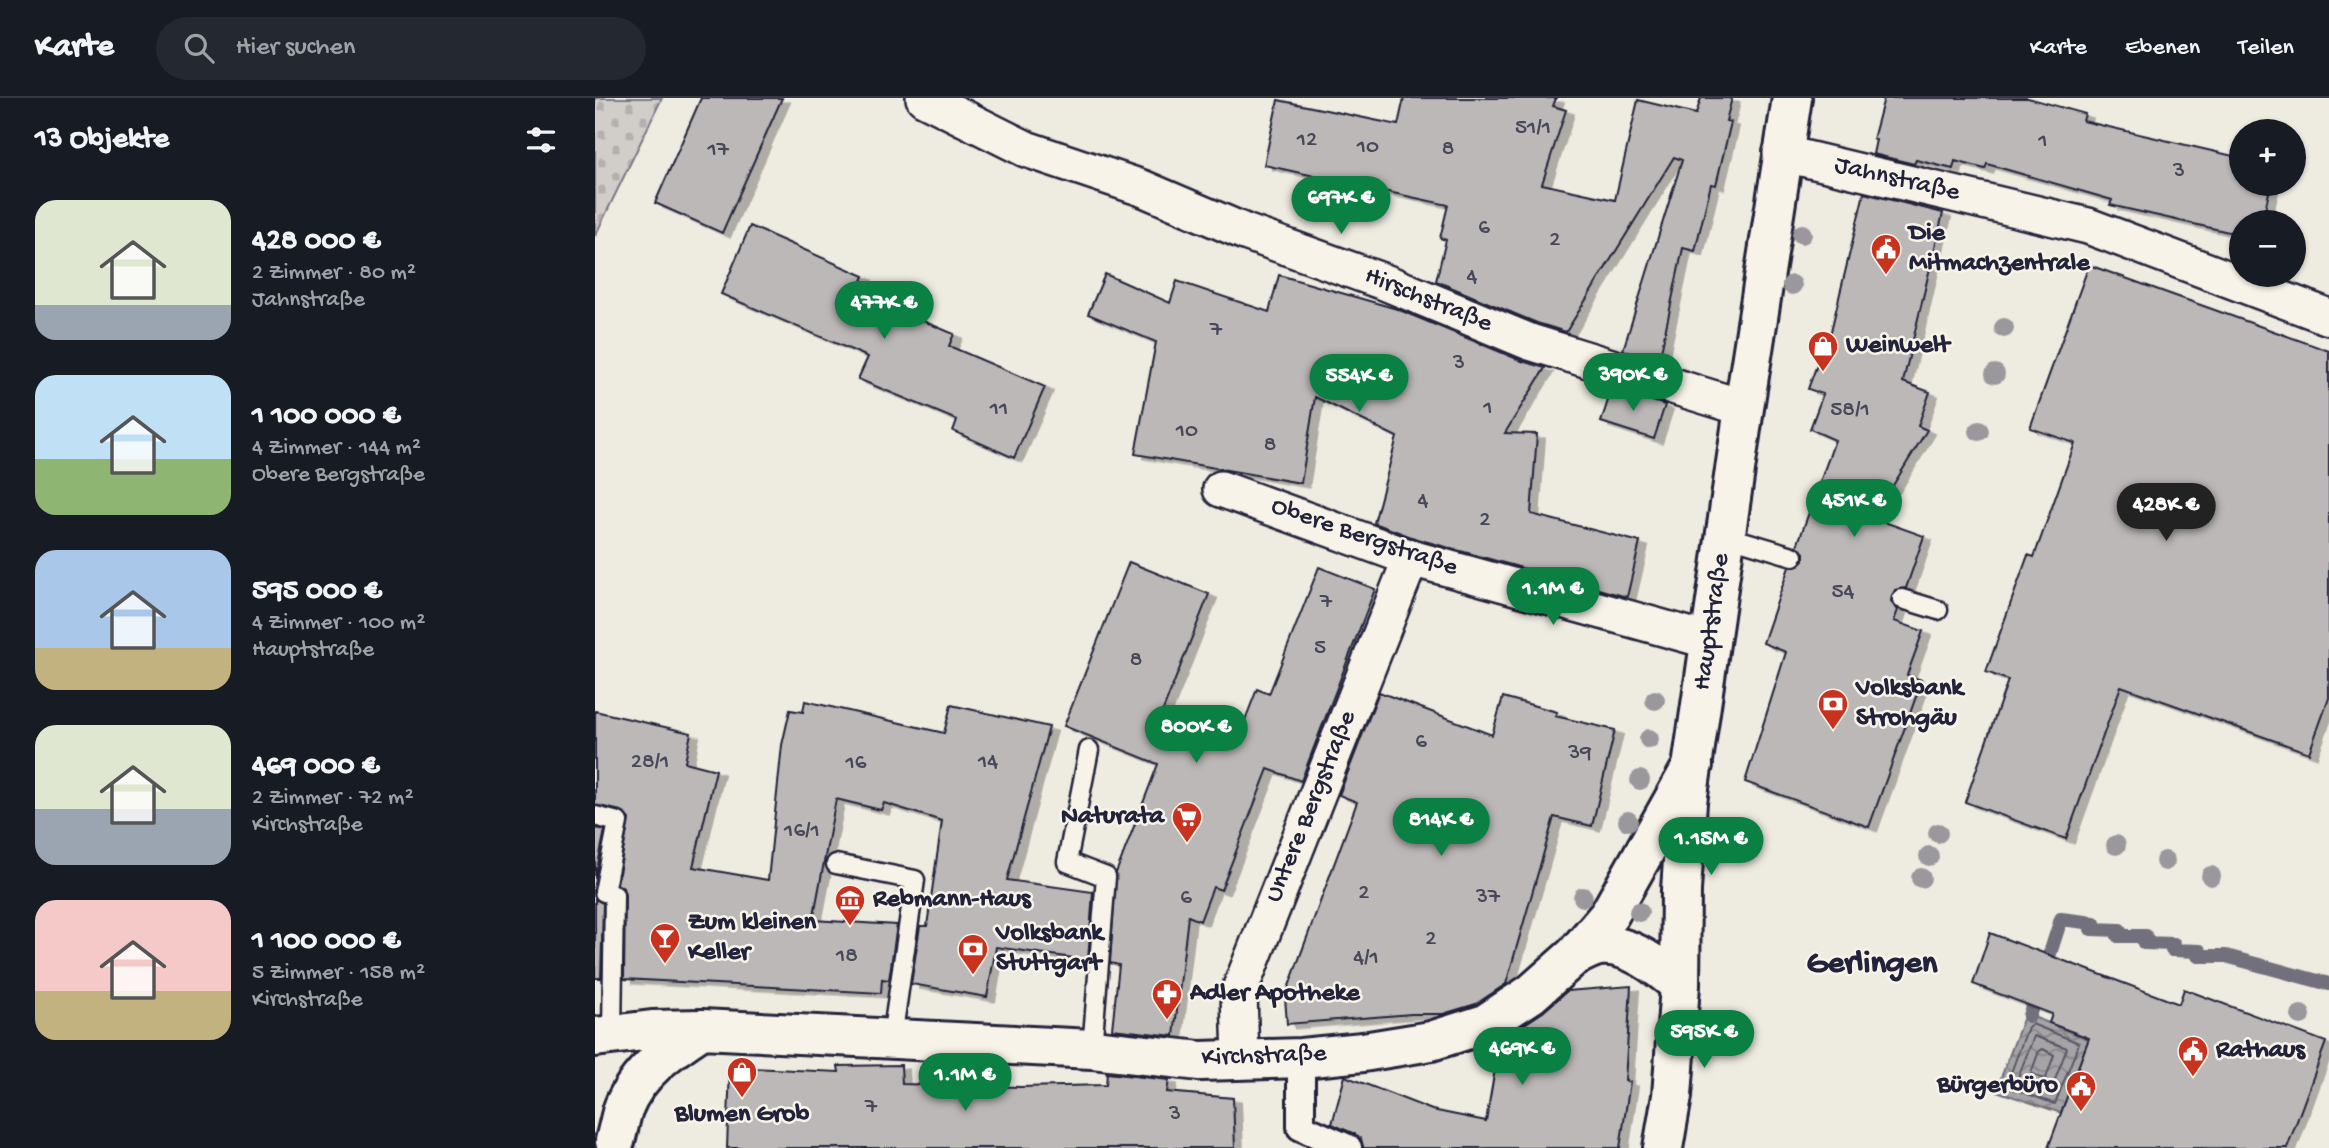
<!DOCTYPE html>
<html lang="de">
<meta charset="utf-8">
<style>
:root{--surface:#171b24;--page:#242831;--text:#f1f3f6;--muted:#9ea1a6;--line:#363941;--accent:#0b8043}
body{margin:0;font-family:"Gochi Hand",sans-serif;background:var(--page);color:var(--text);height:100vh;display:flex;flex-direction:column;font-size:26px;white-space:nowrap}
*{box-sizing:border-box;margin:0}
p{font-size:23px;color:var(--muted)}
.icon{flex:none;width:38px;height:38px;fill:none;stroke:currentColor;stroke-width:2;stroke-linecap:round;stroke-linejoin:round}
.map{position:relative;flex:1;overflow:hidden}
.drawer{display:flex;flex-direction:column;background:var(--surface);width:595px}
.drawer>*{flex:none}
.controls{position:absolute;left:1634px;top:21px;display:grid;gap:14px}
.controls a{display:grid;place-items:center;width:77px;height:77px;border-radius:50%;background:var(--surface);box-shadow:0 2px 5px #0004;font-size:35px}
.price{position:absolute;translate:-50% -60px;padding:0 16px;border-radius:24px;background:var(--accent);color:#fff;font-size:23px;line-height:46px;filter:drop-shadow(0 2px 4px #0008)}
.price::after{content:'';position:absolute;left:50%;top:42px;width:21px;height:16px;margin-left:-10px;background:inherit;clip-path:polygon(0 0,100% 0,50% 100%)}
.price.current{background:#222;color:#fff}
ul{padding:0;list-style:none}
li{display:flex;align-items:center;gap:21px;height:175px;padding:0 35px}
li span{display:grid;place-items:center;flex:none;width:196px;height:140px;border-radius:21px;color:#555}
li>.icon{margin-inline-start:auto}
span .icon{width:84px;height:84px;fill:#fffc;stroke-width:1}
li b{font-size:30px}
h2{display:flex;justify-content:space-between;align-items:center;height:84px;padding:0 35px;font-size:30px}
header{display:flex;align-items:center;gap:42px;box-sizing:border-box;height:98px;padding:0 35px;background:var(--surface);border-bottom:2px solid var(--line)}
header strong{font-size:33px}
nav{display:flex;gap:38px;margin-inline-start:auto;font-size:24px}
.search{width:490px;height:63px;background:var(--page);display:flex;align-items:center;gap:18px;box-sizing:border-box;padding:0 24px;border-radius:38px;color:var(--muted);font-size:26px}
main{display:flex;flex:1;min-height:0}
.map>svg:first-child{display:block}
</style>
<header>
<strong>Karte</strong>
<div class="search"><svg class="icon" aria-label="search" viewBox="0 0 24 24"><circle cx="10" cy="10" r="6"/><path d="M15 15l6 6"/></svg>Hier suchen</div>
<nav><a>Karte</a><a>Ebenen</a><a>Teilen</a></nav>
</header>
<main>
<section class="drawer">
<h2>13 Objekte<svg class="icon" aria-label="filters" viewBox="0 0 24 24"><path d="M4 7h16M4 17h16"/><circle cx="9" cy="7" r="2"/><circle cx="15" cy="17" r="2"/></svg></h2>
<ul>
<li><span style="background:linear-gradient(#dfe7d0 75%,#9aa5b1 0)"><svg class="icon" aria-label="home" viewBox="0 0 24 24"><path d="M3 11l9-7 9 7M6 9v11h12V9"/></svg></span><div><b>428 000 €</b><p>2 Zimmer · 80 m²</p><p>Jahnstraße</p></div></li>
<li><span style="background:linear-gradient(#bfe0f5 60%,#8fb573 0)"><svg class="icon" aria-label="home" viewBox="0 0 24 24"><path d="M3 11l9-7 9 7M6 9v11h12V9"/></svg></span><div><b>1 100 000 €</b><p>4 Zimmer · 144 m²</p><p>Obere Bergstraße</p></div></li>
<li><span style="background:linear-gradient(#a9c7e8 70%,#c2b280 0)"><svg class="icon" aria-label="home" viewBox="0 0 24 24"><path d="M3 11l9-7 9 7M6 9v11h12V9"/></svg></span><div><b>595 000 €</b><p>4 Zimmer · 100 m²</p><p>Hauptstraße</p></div></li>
<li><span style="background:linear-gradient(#dfe7d0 60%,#9aa5b1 0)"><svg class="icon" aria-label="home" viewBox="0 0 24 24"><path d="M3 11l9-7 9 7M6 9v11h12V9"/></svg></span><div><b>469 000 €</b><p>2 Zimmer · 72 m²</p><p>Kirchstraße</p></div></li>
<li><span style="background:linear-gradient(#f6c9c9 65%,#c2b280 0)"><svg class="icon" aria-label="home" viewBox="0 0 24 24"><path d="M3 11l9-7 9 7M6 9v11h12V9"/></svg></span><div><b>1 100 000 €</b><p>5 Zimmer · 158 m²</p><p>Kirchstraße</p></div></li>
</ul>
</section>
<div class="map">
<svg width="1734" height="1050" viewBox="0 0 1734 1050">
<defs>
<pattern id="cemetery-stones" width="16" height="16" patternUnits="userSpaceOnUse" patternTransform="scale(1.75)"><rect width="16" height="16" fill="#d1cdc9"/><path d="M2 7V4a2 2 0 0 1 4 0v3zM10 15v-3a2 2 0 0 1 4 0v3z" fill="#b3b0ae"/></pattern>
<pattern id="water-waves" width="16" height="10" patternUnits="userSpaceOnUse" patternTransform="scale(1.75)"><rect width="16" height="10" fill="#a6a3a6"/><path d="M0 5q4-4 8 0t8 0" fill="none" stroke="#878488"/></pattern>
<filter id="shadow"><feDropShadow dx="8" dy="4.5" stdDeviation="0" flood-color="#0004"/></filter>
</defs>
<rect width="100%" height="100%" fill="#eeebe1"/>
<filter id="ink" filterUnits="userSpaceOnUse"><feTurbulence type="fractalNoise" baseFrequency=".0143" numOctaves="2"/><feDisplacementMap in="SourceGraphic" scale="14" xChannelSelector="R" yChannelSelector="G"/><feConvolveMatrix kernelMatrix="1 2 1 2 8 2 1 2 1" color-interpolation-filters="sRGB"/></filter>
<g filter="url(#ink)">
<path fill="url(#cemetery-stones)" stroke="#7a7882" stroke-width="2" d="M0,0h67l-67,138z"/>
<path fill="url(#water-waves)" stroke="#716f7b" stroke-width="2" d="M1430,916l64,24 -28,75 -65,-22z"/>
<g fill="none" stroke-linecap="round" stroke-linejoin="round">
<path stroke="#575666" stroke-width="2" d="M1437,926l47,19 -24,61 -49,-18 22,-59z
M1439,938l33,12 -17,45 -33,-13z
M1448,951l11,6 -8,23 -3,1 -12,-6 8,-22z"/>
<path stroke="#716f7b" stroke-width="14" d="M1449,874l17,-53 33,4 -3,6 29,1 -2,6h28l-2,7 30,1 -2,6 28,1 -2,5h28l103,28
M1434,918l8,-25"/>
</g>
<path fill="#bbb8b7" stroke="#22223b" stroke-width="2" filter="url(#shadow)" d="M106,0h81l-60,135 -67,-30z
M809,0h152l-3,8 13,4 -24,74 73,16 23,-100 58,14 5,-16h31l-6,23 5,1 -15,63 -5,-1 -16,67 -12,-3 -24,113 -36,-11 59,-190 -8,-3 -108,175 -29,-9 -101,-42 10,-41 -6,-2 8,-33 -184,-40 14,-65 120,25z
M1289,0h144l57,16 -2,7 159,37v26h29l-9,38h-20v13l-132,-30 2,-5 -125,-36 -2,5 -30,-8 -2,8 -37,-9 -2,4 -41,-10 3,-14 -3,-1z
M1269,95l79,20 -40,169 27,10 -12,34 9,4 -54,88 51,18 -18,52 -11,2 -4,11 7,9 -4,11 29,10 -16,44 15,5 -53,147 -124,-45 41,-130 -23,-9 26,-76h7l8,-7v-7l-7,-7 38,-106 -25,-11 13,-35 -15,-5 14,-38 4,1z
M155,128l114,50 -7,17 97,41 -5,12 96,41 -31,71 -61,-27 4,-11 -99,-41 10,-22 -147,-63z
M1494,167l240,86v347l-20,55 -188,-67 -55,153 -101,-37 43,-122 -22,-8 42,-117 6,2 41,-114 -45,-15z
M510,176l65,29 7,-22 92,31 10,-37 118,34 125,52 23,7 -40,65 32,1 -6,80 109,28 -13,55 -210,-58 -43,-16 23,-86 -82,-40 -14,86 -166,-29 21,-112 -68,-28z
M1017,290l53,17 -11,34 -53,-17z
M534,464l80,32 -49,124 75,28 22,-57 12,5 50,-127 56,22 -74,192 -33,-12 -47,121 -8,-3 -13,34 -12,-5 -14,120 -62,-7 7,-64 -9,-2 6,-90 42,-109 -94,-38z
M784,594l113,43 11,-38 54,15 -2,4 60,14 -23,96 -38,-9 -48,167 -30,20 -33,10h-31l-125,10 -2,-27 72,-195 -18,-7z
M210,603l139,32 7,-28 98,22 -42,153 86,12 -5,68 -92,-13 -9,50 -76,-13 9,-58h7l15,-105 -58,-18 -3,7 -45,-11 -23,121 84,5 -8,55 -7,-1 -1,14 -257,-14 1,-84 -2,-7 -6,-4 12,-65 -8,-8 -26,-6v-94l96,22 -6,29 31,8 -23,97 75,13 14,-135 8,-35 13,2z
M0,730l10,2 -10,49z
M0,801l8,4 -2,75h-6z
M1395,835l189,71 5,-15 142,53 -39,106h-239l41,-110 -40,-15 3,-9 -79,-30z
M1036,888l-6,95 5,1 -10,66h-257l-2,-9 -6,-5 -23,-10 13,-48 87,34 54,11 14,-81 43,-28 24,-21z
M306,967l1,19 119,3 85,-2 1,-12 62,7 -2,12 66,6 2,50h-508l3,-81 109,5 -1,-6z"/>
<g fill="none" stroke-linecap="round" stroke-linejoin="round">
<g stroke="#22223b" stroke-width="23">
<path id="service" d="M1131,438l67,20
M1307,501l36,11
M494,652l-22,112 39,15 -14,172
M0,718l23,6 -14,70 10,3 -2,138
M241,766l79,16 -23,158"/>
</g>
<g stroke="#22223b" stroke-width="32">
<path id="pedestrian" d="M706,960v69l47,21"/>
</g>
<g stroke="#22223b" stroke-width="40">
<path id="minor" d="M329,0l102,51 116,39 103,44 142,51 143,59 214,66
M1186,55l307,73 241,91
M626,391l190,69 299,83
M646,963l-2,-69 172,-434"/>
</g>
<g stroke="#22223b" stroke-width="44">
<path id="secondary" d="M979,858c8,-3 18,-9 26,-10 29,-3 60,22 80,39
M0,939l57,-7 50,-1 390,20 108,12 101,-3 62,-6 68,-11 54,-17 46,-30 43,-38 35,-41 84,-150
M20,1043c3,-11 5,-22 8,-32 14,-37 48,-60 79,-80
M1068,1050l9,-52 8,-111 1,-95 6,-88 57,-394 48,-310"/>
</g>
<use href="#service" stroke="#f7f3e8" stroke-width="18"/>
<use href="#pedestrian" stroke="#f7f3e8" stroke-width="26"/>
<use href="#minor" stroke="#f7f3e8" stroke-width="35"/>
<use href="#secondary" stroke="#f7f3e8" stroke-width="38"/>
</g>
<g fill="#9b989d">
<circle cx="1207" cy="136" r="10"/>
<circle cx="1197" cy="187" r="10"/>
<circle cx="1409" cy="230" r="10"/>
<circle cx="1400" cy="276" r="10"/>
<circle cx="1384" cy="333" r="10"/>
<circle cx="1060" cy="602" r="10"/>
<circle cx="1054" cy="641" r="10"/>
<circle cx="1045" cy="682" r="10"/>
<circle cx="1033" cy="723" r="10"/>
<circle cx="1343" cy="735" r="10"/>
<circle cx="1521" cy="747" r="10"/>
<circle cx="1334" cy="758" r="10"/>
<circle cx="1570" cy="763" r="10"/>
<circle cx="1616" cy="778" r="10"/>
<circle cx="1326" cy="780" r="10"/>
<circle cx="988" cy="799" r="10"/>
<circle cx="1044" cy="814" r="10"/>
<circle cx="1706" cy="917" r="10"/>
</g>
</g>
<defs>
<g id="civic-pin" transform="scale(1.575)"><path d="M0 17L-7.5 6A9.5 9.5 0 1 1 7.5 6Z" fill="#c8321e" stroke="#f7f3e8"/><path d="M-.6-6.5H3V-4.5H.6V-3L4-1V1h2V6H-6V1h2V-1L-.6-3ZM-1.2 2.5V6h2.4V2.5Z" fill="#fff"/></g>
<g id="shop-pin" transform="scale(1.575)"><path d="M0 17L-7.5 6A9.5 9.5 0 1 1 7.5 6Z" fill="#c8321e" stroke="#f7f3e8"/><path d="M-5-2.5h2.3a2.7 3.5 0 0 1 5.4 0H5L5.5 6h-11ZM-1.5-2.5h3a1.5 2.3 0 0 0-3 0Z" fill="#fff"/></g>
<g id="bank-pin" transform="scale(1.575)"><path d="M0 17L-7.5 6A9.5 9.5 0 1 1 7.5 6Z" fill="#c8321e" stroke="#f7f3e8"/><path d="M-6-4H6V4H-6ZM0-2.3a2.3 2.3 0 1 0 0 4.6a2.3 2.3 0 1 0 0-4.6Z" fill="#fff"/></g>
<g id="supermarket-pin" transform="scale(1.575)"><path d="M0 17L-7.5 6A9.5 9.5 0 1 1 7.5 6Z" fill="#c8321e" stroke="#f7f3e8"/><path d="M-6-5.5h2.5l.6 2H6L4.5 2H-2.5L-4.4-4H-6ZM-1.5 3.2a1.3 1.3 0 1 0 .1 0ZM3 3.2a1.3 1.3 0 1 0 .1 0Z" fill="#fff"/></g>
<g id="museum-pin" transform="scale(1.575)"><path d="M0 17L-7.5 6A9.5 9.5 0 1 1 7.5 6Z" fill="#c8321e" stroke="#f7f3e8"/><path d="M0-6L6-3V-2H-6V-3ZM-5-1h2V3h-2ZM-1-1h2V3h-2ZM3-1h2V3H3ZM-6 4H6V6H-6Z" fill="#fff"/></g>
<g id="bar-pin" transform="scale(1.575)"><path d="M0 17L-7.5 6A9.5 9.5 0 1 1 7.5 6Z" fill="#c8321e" stroke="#f7f3e8"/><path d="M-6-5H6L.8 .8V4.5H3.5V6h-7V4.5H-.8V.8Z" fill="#fff"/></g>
<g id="pharmacy-pin" transform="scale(1.575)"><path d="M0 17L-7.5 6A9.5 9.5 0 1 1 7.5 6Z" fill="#c8321e" stroke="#f7f3e8"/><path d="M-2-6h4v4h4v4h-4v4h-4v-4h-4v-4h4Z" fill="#fff"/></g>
</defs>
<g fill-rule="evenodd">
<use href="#civic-pin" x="1291" y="151"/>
<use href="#shop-pin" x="1228" y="248"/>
<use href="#bank-pin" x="1238" y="606"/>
<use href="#supermarket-pin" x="592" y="719"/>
<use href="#museum-pin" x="255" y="802"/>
<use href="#bar-pin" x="70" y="840"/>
<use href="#bank-pin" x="378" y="851"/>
<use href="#pharmacy-pin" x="572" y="896"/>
<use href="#civic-pin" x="1598" y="953"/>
<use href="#shop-pin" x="147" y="974"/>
<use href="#civic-pin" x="1486" y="988"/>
</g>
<g text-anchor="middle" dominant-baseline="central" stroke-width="5" stroke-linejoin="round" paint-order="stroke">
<g font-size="23" fill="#48485a">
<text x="938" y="30">51/1</text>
<text x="712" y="42">12</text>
<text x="1448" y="43">1</text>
<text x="773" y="49">10</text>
<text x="853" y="51">8</text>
<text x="123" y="52">17</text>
<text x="1584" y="73">3</text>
<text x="889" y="130">6</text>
<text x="960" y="142">2</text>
<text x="877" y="179">4</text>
<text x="621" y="232">7</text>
<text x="864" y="265">3</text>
<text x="893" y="310">1</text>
<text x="404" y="311">11</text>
<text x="1255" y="312">58/1</text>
<text x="592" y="333">10</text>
<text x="675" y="347">8</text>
<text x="828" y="403">4</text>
<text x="890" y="422">2</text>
<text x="1248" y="494">54</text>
<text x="731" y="504">7</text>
<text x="725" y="550">5</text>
<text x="541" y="562">8</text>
<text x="826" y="644">6</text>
<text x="985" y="655">39</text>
<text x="55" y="664">28/1</text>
<text x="393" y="664">14</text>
<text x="261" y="665">16</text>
<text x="207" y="733">16/1</text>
<text x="769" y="795">2</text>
<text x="893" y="799">37</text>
<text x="591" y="800">6</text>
<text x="836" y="841">2</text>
<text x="252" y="858">18</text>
<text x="771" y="860">4/1</text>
<text x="276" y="1009">7</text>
<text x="580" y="1016">3</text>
</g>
<g font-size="26" fill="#22223b" stroke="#f7f3e8">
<text transform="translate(1302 82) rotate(13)">Jahnstraße</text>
<text transform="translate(833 203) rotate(22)">Hirschstraße</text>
<text transform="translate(769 440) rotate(19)">Obere Bergstraße</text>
<text transform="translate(1118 524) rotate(-82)">Hauptstraße</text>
<text transform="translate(717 709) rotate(-68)">Untere Bergstraße</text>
<text transform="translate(669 959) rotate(-2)">Kirchstraße</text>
</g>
<g font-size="26" font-weight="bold" fill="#22223b" stroke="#f7f3e8" text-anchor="start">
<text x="1314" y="136">Die<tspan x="1314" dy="30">Mitmachzentrale</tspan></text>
<text x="1251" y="248">Weinwelt</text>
<text x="1261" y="591">Volksbank<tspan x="1261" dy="30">Strohgäu</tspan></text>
<text x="569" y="719" text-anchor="end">Naturata</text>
<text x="278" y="802">Rebmann-Haus</text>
<text x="93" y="825">Zum kleinen<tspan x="93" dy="30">Keller</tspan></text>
<text x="401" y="836">Volksbank<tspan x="401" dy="30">Stuttgart</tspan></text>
<text x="595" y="896">Adler Apotheke</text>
<text x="1621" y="953">Rathaus</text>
<text x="1463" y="988" text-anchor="end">Bürgerbüro</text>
<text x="147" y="1017" text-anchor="middle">Blumen Grob</text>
</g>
<g font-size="33" font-weight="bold" fill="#22223b" stroke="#f7f3e8">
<text x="1277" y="867">Gerlingen</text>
</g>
</g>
</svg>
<div class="controls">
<a>+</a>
<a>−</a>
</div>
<b class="price" style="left:746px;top:138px">697K €</b>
<b class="price" style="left:289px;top:243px">477K €</b>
<b class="price" style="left:1038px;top:315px">390K €</b>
<b class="price" style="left:764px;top:316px">554K €</b>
<b class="price" style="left:1259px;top:441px">451K €</b>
<b class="price current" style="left:1571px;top:445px">428K €</b>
<b class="price" style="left:958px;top:529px">1.1M €</b>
<b class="price" style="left:601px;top:667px">800K €</b>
<b class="price" style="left:846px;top:760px">814K €</b>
<b class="price" style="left:1116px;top:779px">1.15M €</b>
<b class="price" style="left:1109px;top:972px">595K €</b>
<b class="price" style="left:927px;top:989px">469K €</b>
<b class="price" style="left:370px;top:1015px">1.1M €</b>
</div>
</main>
